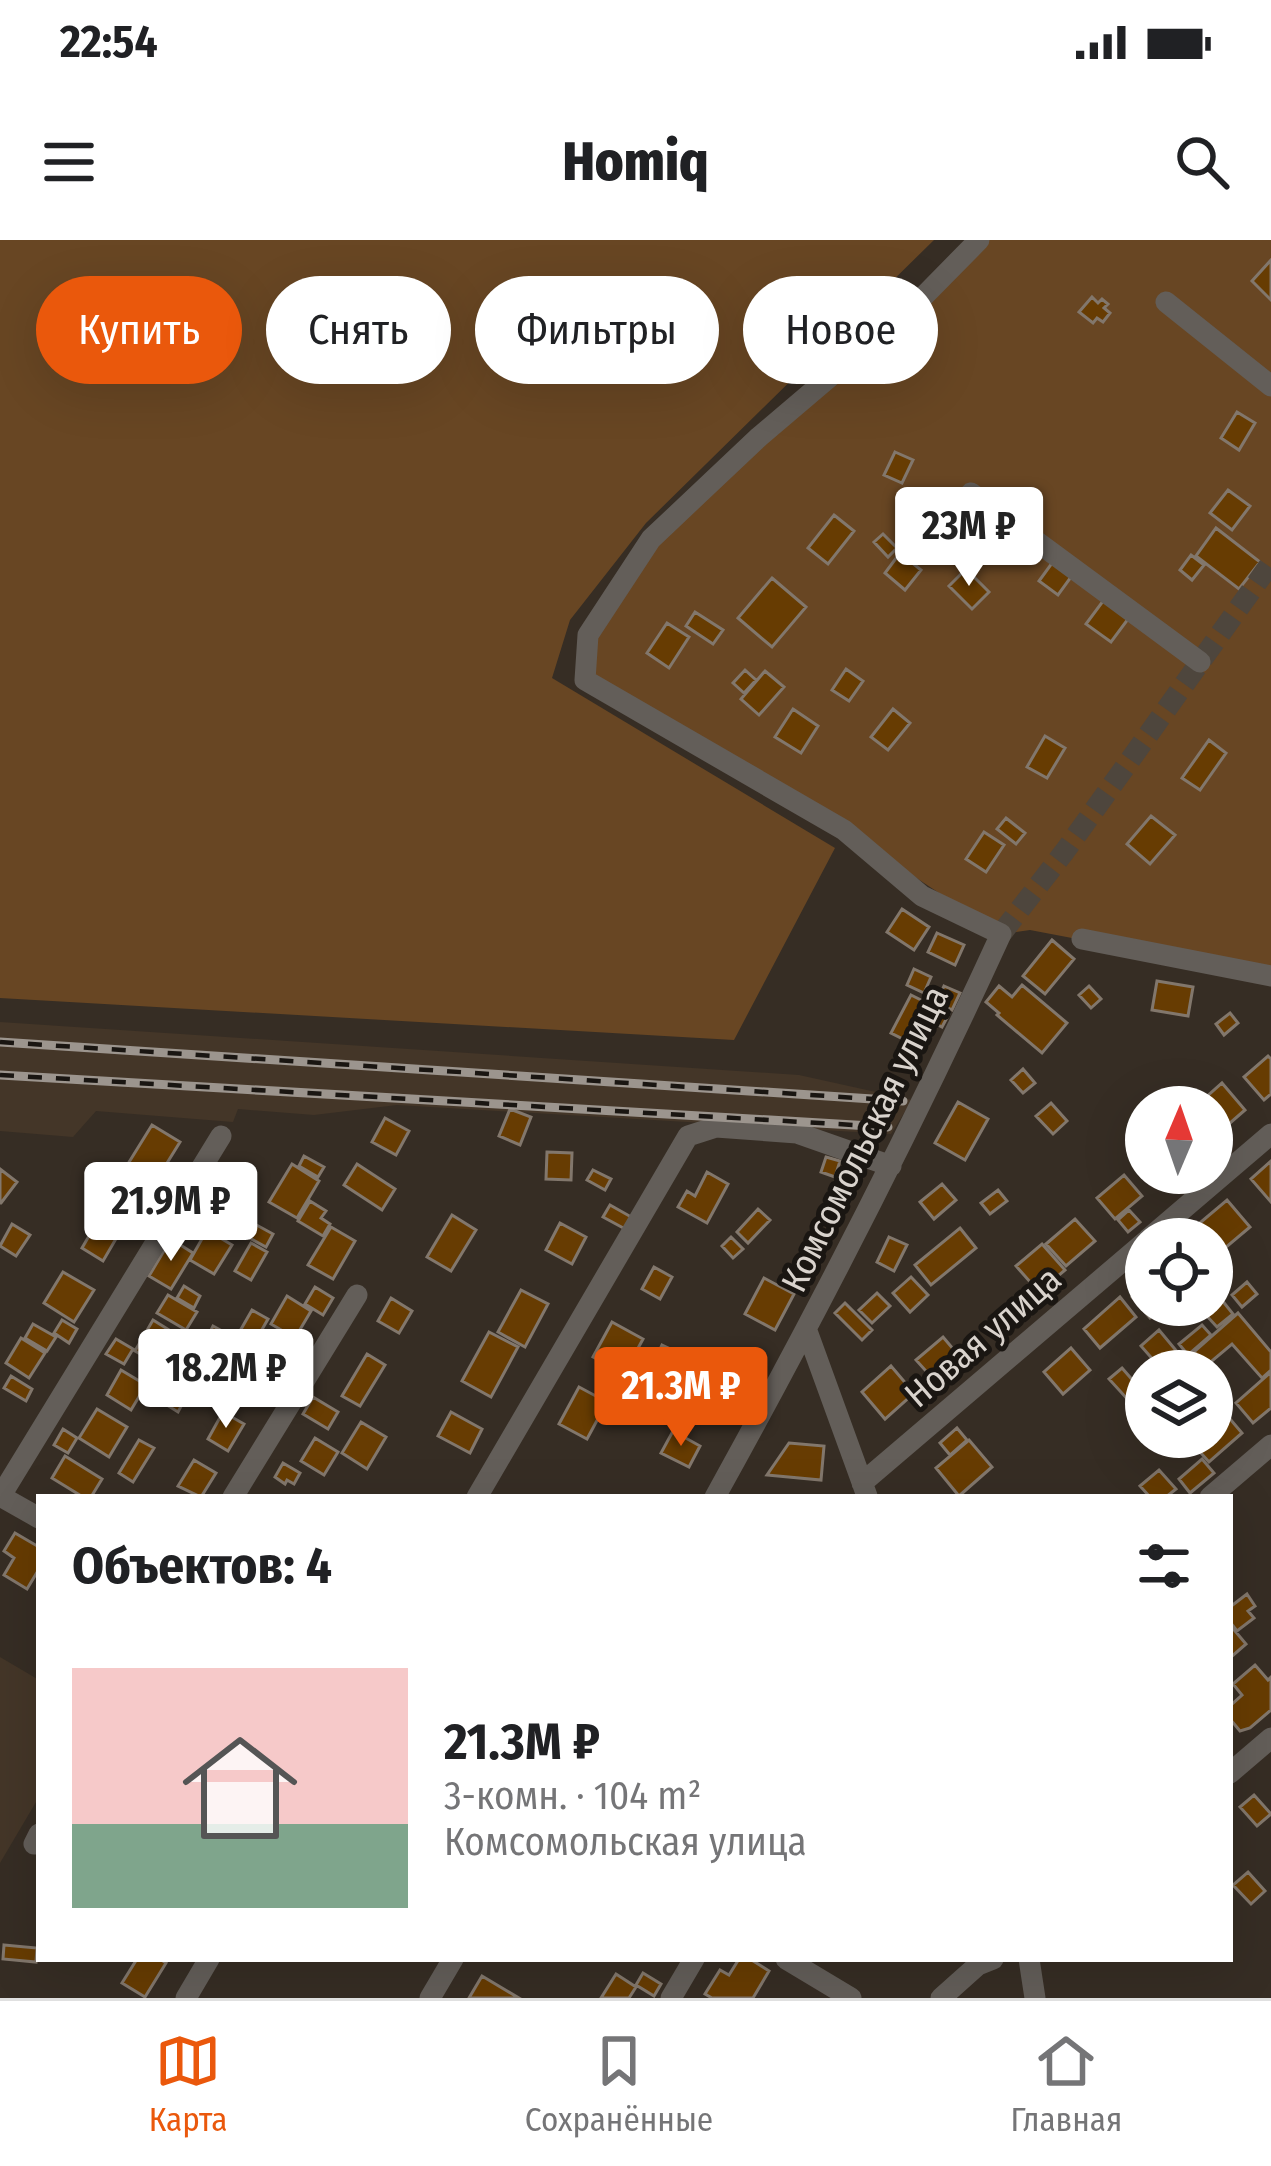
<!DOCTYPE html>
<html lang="ru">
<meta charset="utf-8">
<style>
:root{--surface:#fff;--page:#f2f2f2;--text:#202124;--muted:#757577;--line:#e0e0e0;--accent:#ea580c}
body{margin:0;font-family:"Fira Sans Condensed",sans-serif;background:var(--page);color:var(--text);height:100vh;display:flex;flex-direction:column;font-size:45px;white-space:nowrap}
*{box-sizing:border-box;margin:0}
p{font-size:39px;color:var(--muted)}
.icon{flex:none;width:66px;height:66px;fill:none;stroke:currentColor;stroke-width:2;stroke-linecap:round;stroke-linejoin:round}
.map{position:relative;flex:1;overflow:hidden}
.side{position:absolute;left:36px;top:1254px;width:1197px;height:468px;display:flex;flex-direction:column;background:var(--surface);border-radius:0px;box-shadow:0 12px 48px #0002}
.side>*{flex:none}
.hud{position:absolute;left:36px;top:36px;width:1200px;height:108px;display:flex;gap:24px}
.needle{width:78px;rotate:2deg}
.buttons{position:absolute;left:1125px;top:846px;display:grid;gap:24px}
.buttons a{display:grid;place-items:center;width:108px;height:108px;border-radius:50%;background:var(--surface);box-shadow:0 12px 48px #0002;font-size:60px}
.price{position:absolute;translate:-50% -102px;padding:0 27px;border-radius:12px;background:#fff;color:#222;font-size:39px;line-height:78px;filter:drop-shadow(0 3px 6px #0008)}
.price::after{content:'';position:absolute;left:50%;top:72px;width:36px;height:27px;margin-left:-18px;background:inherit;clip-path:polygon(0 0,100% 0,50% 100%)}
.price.current{background:var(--accent);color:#fff}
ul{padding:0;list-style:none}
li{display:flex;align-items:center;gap:36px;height:300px;padding:0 36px}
li span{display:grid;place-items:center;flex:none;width:336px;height:240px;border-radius:0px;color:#555}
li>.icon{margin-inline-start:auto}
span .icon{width:144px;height:144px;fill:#fffc;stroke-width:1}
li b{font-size:51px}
h2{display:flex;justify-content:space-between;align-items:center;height:144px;padding:0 36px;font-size:51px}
.pill{padding:0 42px;border-radius:54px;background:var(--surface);box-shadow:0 12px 48px #0002;font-size:42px;line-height:108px}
.pill.current{background:var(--accent);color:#fff}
.status{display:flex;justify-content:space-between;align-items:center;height:84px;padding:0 60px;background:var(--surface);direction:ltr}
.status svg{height:33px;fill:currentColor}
header{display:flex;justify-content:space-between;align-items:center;height:156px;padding:0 36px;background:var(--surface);font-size:54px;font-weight:800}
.dock{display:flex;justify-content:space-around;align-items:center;height:168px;border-top:3px solid var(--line);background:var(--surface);font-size:33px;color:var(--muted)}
.dock a{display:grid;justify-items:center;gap:6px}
.dock .current{color:var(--accent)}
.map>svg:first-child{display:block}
</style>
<div class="status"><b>22:54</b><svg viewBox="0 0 49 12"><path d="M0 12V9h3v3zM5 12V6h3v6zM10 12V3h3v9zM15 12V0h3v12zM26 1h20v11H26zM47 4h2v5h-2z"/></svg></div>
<header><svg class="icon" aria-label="menu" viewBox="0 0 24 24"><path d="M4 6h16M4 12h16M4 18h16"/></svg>Homiq<svg class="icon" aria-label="search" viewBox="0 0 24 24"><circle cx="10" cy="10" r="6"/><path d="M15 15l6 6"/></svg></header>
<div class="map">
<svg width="1271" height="1758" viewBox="0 0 1271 1758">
<rect width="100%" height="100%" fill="#362d24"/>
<path fill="#443628" d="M0,782l799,53 113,25 -21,34 -494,-29 -83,10 -76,-6 -5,13 -137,-11 -23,26 -73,-6z
M0,1417l39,23v117l-39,66z"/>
<path fill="#684623" d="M0,0h934l-288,283 -76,97 -18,58 283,170 -101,192 -734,-42z
M979,0h292v736l-241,-46 -29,4 -157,-104 -259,-150 3,-45 63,-96z"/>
<path fill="#673c02" stroke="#82776c" stroke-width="3" d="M1271,20v40l-19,-19z
M1092,57l6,6 4,-4 6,5 -4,4 6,5 -7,9 -6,-4 -4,5 -14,-11z
M1237,172l18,11 -16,27 -18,-12z
M895,212l18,8 -11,23 -18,-8z
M942,249l22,16 -16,22 -22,-17z
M1228,250l22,16 -18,24 -22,-17z
M834,275l20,16 -26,33 -20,-16z
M1216,288l44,34 -21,27 -43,-33z
M883,294l14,14 -9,9 -14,-15z
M1060,312l19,14 -21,29 -19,-14z
M900,313l21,17 -16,20 -20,-17z
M1191,315l13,10 -12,15 -12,-10z
M966,329l23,23 -17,17 -23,-23z
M772,338l34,29 -34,40 -34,-29z
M1109,353l25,18 -23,31 -25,-18z
M695,372l28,18 -10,14 -27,-18z
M667,383l22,14 -20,31 -22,-15z
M846,429l17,12 -14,20 -17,-11z
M745,430l11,10 -12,13 -11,-10z
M765,431l19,16 -25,28 -18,-16z
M793,469l25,17 -17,27 -26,-16z
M893,469l17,14 -22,27 -17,-13z
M1045,496l20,12 -18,30 -20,-11z
M1209,500l17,13 -26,37 -18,-12z
M1151,576l24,19 -25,29 -23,-20z
M1006,578l19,15 -9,11 -19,-15z
M984,592l20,13 -18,27 -20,-13z
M902,669l27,18 -15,23 -27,-18z
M937,693l27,12 -9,20 -27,-13z
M1052,700l22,19 -29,35 -22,-18z
M914,729l17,8 -7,16 -17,-8z
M1157,741l36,6 -5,29 -36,-6z
M1022,745l45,38 -25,30 -45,-38 2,-2 -13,-11 13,-16 13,11z
M944,746l16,7 -8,17 -15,-8z
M1089,746l12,13 -10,9 -12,-13z
M911,755l38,19 -7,13 -14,-7 -13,25 -24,-12z
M1230,773l8,10 -14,12 -8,-11z
M1268,816l3,3v35l-7,6 -20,-23z
M1023,829l12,14 -12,10 -12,-13z
M1222,843l23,27 -31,27 -2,-30h-17z
M958,862l30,17 -23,41 -30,-17z
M1051,863l16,18 -14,13 -17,-18z
M510,869l21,8 -11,28 -21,-9z
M385,878l24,13 -13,24 -24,-13z
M152,885l28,17 -34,55 -28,-17z
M547,912l25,1 -1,27 -25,-1z
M304,916l20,11 -6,10 -19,-11z
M826,917l14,4 -5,16 -14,-5z
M1271,921v41l-20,-23z
M292,924l27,17 -22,37 -28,-16z
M357,924l38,25 -13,21 -38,-25z
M846,927l16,8 -8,16 -16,-7z
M0,929l17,13 -16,21h-1z
M593,930l18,9 -6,11 -18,-10z
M707,932l21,12 -21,39 -29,-16 9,-16 8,5z
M1124,935l18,21 -27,23 -18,-21z
M942,944l14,16 -22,19 -14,-17z
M998,950l9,11 -17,13 -9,-11z
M1227,960l23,27 -32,27 -6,-7v-8h-7l-10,-12z
M310,961l16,10 -5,7 9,6 -7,12 -25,-15z
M610,965l23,13 -6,12 -24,-13z
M758,969l12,11 -22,23 -11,-11z
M1129,970l11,12 -12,10 -10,-12z
M452,975l24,15 -25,41 -24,-14z
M1075,979l20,22 -29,25 -20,-22z
M251,982l22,12 -7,13 -22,-12z
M560,983l26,14 -14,27 -26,-14z
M12,984l18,11 -14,21 -16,-10z
M96,984l21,13 -14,24 -21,-13z
M331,987l24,14 -22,38 -25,-14z
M960,988l16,20 -45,37 -16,-20z
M207,990l25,15 -18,29 -24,-14z
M731,997l12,12 -10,9 -11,-12z
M889,997l18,8 -13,26 -17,-9z
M171,999l22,14 -22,36 -22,-13z
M251,1003l16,9 -16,28 -16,-9z
M1042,1004l23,26 -26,22 -23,-26z
M654,1027l18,10 -12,22 -18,-10z
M63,1032l31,18 -20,32 -30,-19z
M911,1037l17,18 -18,17 -17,-19z
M764,1038l30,16 -19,36 -30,-16z
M1247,1042l10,12 -15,13 -10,-12z
M184,1046l16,10 -6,12 -17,-10z
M315,1047l18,11 -10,17 -18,-11z
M1144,1047l2,18h14l2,3 -12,10 -18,-21z
M521,1050l27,14 -23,43 -27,-15z
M877,1053l13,13 -18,17 -13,-13z
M168,1055l29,17 -11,18 -29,-17z
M287,1056l24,15 -16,27 -24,-14z
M1120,1057l16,20 -36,31 -16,-19z
M391,1058l21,13 -13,22 -21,-12z
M1221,1059l12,15 -16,13 -13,-14z
M845,1063l27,27 -10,10 -27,-27z
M252,1070l16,9 -12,21 -16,-9z
M1238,1073l33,39v18l-9,8 -30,-34 -32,27 -12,-14z
M62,1080l15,9 -8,14 -15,-10z
M153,1080l29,18 -18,30 -29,-17z
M612,1082l31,17 -19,35 -31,-17z
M33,1084l23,13 -9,14 -22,-13z
M1202,1085l9,10 -23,20 -9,-11z
M213,1086l13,7 -11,21 -13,-6z
M1159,1090l25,30 -13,11h-8l-22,-25z
M489,1092l29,15 -27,50 -29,-16z
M943,1097l17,20 -26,23 -18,-20z
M21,1098l24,15 -16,25 -23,-15z
M116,1099l17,10 -9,15 -18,-10z
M662,1105l30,14 -10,22 -13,-6 -7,15 -17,-8z
M1071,1108l19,22 -27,24 -19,-22z
M367,1114l18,11 -25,41 -18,-10z
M248,1116l25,15 -20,34 -25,-15z
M723,1123l27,14 -16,29 -26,-14z
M891,1126l23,27 -29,26 -23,-27z
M1122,1128l20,23 -12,11 -21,-23z
M121,1130l25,15 -15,25 -24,-15z
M1271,1132v36l-18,15 -17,-20z
M11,1136l21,13 -6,12 -22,-13z
M153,1142l31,19 -6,11 -32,-20z
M579,1147l28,15 -20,37 -28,-15z
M313,1157l25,15 -10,17 -25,-15z
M97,1169l30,18 -18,30 -30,-19z
M223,1172l21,12 -16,27 -20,-12z
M451,1172l31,17 -12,24 -32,-17z
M1225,1173l17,20 -33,29 -18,-20 6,-5h15v-13z
M361,1182l25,15 -19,32 -25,-16z
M957,1188l10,12 -17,15 -10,-12z
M63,1189l14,9 -9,15 -14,-8z
M673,1191l27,15 -11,21 -28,-14z
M315,1198l23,14 -14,23 -23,-14z
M139,1200l15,8 -21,34 -14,-9z
M969,1200l23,27 -33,29 -23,-28z
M789,1203l35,3 -3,34 -54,-5z
M65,1216l37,23 -11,18h-8l-31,-19z
M1202,1219l12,14 -24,20 -11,-14z
M194,1220l22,13 -15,24 -23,-11z
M283,1223l17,10 -6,11 -7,-4 -2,4 -10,-7z
M1159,1230l17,19 -10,8h-16l-10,-11z
M15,1293l24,14v22l-12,20 -23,-14 10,-17 -10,-7z
M1247,1354l8,12 -7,5 6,7 -17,13 -7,-9v-15z
M1230,1385l16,19 -16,14z
M1255,1425l13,15 3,-3v33l-21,18 -10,3 -10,-12v-13l12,-11 -9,-11z
M1254,1555l17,19 -14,12 -17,-19z
M1248,1632l17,19 -14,13 -18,-19z
M4,1705l33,3 -1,14 -33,-3z
M137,1719h23l6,4 -21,34 -23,-14z
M739,1719h11l19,12 -16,27h-41l-7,-4 15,-24 9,5z
M643,1733l18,11 -7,12 -18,-11z
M616,1734l20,13 -7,11h-28z
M482,1736l37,22h-50z"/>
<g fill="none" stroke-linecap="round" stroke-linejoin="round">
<path stroke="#4e463d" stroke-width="21" stroke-dasharray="21 10" stroke-linecap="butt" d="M1001,694l64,-83 206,-288"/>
<path stroke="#635e59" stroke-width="21" d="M1166,62l105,84
M971,253l229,169
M1082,699l189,37
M1148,999l123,-105
M807,1091l60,165
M862,1243l284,-242
M0,1256l39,22
M0,1257l221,-361
M233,1257l124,-202
M477,1257l211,-361 28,-9 81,6 94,33
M715,1257c102,-184 198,-371 286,-563l-79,-38 -78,-66 -259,-150 3,-45 63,-96 108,-102 160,-136 60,-61
M1210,1257l61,-52
M1230,1533l41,-35
M34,1604l5,-10
M786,1719l65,39
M1029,1719l6,39
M186,1758l23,-39
M430,1758l23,-39
M671,1758l23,-39
M941,1758l37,-33 15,-6"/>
<g stroke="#9c958e" stroke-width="9">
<path id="rail" d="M0,802l903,59
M0,835l888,52"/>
</g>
<use href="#rail" stroke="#1a1612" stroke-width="4.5" stroke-dasharray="14" stroke-linecap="butt"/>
</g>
<g text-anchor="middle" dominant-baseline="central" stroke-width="10" stroke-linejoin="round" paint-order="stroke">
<g font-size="36" fill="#d9d3cd" stroke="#1a1612">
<text transform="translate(865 899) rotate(-64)">Комсомольская улица</text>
<text transform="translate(983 1097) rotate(-41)">Новая улица</text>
</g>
</g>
</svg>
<div class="buttons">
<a><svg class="needle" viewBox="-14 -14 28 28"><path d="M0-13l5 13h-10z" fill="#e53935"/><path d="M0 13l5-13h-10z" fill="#757577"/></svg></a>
<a><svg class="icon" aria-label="locate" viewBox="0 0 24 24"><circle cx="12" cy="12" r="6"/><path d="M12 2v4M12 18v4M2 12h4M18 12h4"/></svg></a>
<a><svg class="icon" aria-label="layers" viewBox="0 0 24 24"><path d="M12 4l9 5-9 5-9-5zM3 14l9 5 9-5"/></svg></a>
</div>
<b class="price" style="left:969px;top:349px">23M ₽</b>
<b class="price" style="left:171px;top:1024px">21.9M ₽</b>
<b class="price" style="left:226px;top:1191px">18.2M ₽</b>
<b class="price current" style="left:681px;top:1209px">21.3M ₽</b>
<div class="hud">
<a class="pill current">Купить</a>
<a class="pill">Снять</a>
<a class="pill">Фильтры</a>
<a class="pill">Новое</a>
</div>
<section class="side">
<h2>Объектов: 4<svg class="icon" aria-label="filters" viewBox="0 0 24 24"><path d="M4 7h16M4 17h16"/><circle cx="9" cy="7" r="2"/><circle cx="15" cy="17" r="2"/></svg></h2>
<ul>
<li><span style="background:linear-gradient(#f6c9c9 65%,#7fa58c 0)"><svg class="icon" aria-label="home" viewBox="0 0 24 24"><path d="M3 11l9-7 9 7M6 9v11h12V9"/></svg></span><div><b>21.3M ₽</b><p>3-комн. · 104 m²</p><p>Комсомольская улица</p></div></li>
</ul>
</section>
</div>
<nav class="dock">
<a class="current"><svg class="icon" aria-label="map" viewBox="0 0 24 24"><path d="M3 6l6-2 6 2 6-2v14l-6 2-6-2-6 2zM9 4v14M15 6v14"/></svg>Карта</a>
<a><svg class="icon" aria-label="saved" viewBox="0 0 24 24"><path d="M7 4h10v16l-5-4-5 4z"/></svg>Сохранённые</a>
<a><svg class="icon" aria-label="home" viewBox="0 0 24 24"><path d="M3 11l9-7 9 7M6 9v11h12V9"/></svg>Главная</a>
</nav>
